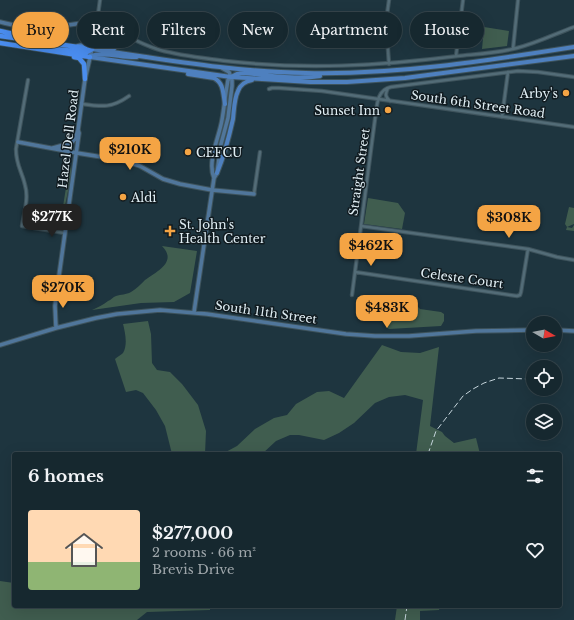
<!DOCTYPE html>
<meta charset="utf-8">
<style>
:root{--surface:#16282f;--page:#1f3037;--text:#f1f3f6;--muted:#9ea6aa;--line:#35444b;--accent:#f4a444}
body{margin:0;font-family:"Libre Baskerville",serif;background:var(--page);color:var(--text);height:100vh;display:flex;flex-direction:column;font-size:15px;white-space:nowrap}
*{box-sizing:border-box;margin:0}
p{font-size:13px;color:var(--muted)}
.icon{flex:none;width:22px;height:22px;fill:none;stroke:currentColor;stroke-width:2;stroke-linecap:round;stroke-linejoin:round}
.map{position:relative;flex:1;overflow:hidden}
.side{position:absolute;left:12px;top:452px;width:550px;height:156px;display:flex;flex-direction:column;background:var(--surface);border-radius:4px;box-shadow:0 4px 16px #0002,0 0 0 1px var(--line)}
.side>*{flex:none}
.guide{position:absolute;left:12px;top:12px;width:550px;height:36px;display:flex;gap:8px}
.needle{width:26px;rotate:99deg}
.buttons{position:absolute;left:526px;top:316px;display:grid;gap:8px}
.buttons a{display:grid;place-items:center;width:36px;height:36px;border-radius:50%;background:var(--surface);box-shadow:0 4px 16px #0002,0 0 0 1px var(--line);font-size:20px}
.price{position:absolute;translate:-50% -34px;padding:0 9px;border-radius:8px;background:var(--accent);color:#111;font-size:13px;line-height:26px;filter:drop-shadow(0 1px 2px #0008)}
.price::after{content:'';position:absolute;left:50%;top:24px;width:12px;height:9px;margin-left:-6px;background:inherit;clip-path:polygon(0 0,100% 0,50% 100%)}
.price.selected{background:#222;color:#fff}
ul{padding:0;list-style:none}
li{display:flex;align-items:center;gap:12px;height:100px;padding:0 16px}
li span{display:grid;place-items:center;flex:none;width:112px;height:80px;border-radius:4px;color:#555}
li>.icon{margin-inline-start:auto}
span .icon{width:48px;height:48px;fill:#fffc;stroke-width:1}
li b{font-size:17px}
h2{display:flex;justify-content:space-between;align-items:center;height:48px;padding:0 16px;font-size:17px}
.chip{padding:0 14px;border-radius:18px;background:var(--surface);box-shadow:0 4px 16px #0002,0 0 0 1px var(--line);font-size:14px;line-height:36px}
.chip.selected{background:var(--accent);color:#111}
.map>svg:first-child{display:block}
</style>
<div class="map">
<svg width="574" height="620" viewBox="0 0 574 620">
<rect width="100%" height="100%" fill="#1e353f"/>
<path fill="#405d4f" d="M484,27l25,4 -2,15 -25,3z
M67,161h2l2,7v8l-9,45 -2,4 9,-56z
M368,198l30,5 7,10 -3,16 -38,-5z
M569,207l5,1v16l-7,3 5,1 2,-3v6l-8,-1 1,-3 -2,-3z
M162,246l35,5 -7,42 -16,9 -33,1 -49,7c6,-3 11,-5 16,-9 3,-1 5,-4 8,-5 5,-2 10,-1 15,-4 5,-3 10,-8 14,-12 11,-8 33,-18 17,-34z
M395,302l21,3 4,4 21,3 3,2v7l-3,5 -52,3 -3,-2 1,-23z
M148,321l3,13 1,29 5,7 13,2 12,12 16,21 8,26 -1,23h-33l-7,-28 -9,-16 -13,-17 -7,-3 -10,2 -11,-33c2,-2 6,-4 8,-6 5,-8 2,-21 0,-29z
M382,345l19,7 19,1 19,-6 -9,79 12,6 3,4 9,7 22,-5 4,16h-64l7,-54 -18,-5 -16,2 -14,6 -21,20 -15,10 -15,7 -25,-5h-9l-14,6 -14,13h-40l15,-8 18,-17 19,-11 13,-3 9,-11 21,-12 12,-1 15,7z
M0,581l14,2v23l196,1v3l-63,2 -10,8h-137z
M397,606h43l-1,4 -19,1v9h-25z"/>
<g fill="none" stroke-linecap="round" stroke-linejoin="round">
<g stroke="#3e535c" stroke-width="4.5">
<path id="street" d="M100,0l-3,22c21,8 41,22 63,28 21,6 44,8 66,11 78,9 153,5 232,-5 19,-2 40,-3 59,-8 20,-5 38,-14 57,-21
M513,49l5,-49
M456,56l7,-56
M389,64l-3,-42 3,-22
M28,80l-12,69c0,17 6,22 9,36 4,13 -1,28 -3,41l43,7
M388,88c-3,6 -3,9 2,13
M269,89l3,-1h7l43,3 252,36
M82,104c21,3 30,4 47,-8
M502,117l6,-45
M254,194l6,-42
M361,226l167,23 29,8 17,3
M355,272l162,24 3,-1 1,-3 7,-43
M352,295l23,-176c2,-12 1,-29 16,-32l127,-16 20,1 36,5"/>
</g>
<g stroke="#3e535c" stroke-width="5.5">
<path id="secondary" d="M0,22c13,3 27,7 40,6 20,0 37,-6 57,-6l-5,27 -7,30 -7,51 1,3 -22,157 -2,16 1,22
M18,142l59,11 44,7 19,6 23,13 17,5 32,6 42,4
M53,148l18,-5 4,-4 3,-9
M214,178c-7,-17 5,-40 8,-58 2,-11 3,-23 5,-34l1,-6 3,-3
M194,312l20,-134 3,-5 4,-29 7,-26 4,-32v-6l-3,-8 -7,-4
M555,330l19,1
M0,345l56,-17 40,-10 21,-4 43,-4 47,4 139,20 29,2h34l67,-5 57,-1"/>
</g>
<g stroke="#3e535c" stroke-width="6">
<path id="primary" d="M95,34c4,10 9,14 19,15
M78,46l10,-2 7,-10
M92,49c71,10 142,23 214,24 90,2 179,-12 268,-26
M91,56c12,-5 32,2 46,1
M90,57l141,20 79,5h37l58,-4 169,-22
M188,74l26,4c10,5 9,16 11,26
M231,77l6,-3 6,-1c24,2 52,7 77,3
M217,173c7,-17 12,-36 16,-54 1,-9 1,-20 5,-28 2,-6 8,-10 14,-11"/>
</g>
<g stroke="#3e535c" stroke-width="6">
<path id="highway" d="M0,31l27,6
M0,36l92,13
M0,43l90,14
M53,49l34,3 5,-3
M74,57l5,1 5,6 1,15"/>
</g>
<use href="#street" stroke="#536c77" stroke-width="2.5"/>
<use href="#secondary" stroke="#50769b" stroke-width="3.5"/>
<use href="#primary" stroke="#4e80bf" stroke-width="4"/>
<use href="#highway" stroke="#4a8def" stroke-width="4.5"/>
<path stroke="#c6d5dc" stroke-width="1" stroke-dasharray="6 3" stroke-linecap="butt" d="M428,454l8,-23 27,-35 10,-7 11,-6 15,-5 30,1
M405,620l2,-14"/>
</g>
<g fill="#f4a444" stroke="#111b20" stroke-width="1.5">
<circle cx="566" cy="93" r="4"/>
<circle cx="388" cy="110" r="4"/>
<circle cx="188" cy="152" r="4"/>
<circle cx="123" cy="197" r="4"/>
<path d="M168 225h4v4h4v4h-4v4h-4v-4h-4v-4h4z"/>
</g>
<g text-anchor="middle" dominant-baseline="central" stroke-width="3" stroke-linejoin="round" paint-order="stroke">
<g font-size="12" fill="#e0eef4" stroke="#111b20" text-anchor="start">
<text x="558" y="93" text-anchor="end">Arby's</text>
<text x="380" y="110" text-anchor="end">Sunset Inn</text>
<text x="196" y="152">CEFCU</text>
<text x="131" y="197">Aldi</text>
<text x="179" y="224">St. John's<tspan x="179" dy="14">Health Center</tspan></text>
</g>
<g font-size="12" fill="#e0eef4" stroke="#111b20">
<text transform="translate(478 104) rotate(8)">South 6th Street Road</text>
<text transform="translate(68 139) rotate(-83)">Hazel Dell Road</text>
<text transform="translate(359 172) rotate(-82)">Straight Street</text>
<text transform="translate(462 278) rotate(8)">Celeste Court</text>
<text transform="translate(266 312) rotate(8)">South 11th Street</text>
</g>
</g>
</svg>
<div class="buttons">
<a><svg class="needle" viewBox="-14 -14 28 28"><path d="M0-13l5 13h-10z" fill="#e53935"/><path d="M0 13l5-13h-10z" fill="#9ea6aa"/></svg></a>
<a><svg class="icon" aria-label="locate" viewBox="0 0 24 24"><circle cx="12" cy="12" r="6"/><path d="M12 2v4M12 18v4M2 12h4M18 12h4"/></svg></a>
<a><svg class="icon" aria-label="layers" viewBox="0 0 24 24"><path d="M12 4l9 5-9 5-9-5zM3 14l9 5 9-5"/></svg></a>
</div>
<b class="price" style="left:130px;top:171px">$210K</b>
<b class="price selected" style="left:52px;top:238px">$277K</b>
<b class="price" style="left:509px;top:239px">$308K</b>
<b class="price" style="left:371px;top:267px">$462K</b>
<b class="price" style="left:63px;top:309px">$270K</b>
<b class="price" style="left:387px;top:329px">$483K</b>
<div class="guide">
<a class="chip selected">Buy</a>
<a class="chip">Rent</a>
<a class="chip">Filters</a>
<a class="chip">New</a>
<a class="chip">Apartment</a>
<a class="chip">House</a>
</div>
<section class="side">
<h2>6 homes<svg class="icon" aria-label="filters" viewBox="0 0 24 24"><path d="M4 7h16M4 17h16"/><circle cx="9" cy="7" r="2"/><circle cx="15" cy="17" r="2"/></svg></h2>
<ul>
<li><span style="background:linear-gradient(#ffd9b3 65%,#8fb573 0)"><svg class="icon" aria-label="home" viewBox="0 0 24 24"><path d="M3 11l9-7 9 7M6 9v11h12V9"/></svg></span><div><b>$277,000</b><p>2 rooms · 66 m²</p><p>Brevis Drive</p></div><svg class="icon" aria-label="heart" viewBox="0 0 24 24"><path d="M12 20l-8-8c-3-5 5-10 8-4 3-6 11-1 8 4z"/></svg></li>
</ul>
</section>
</div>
